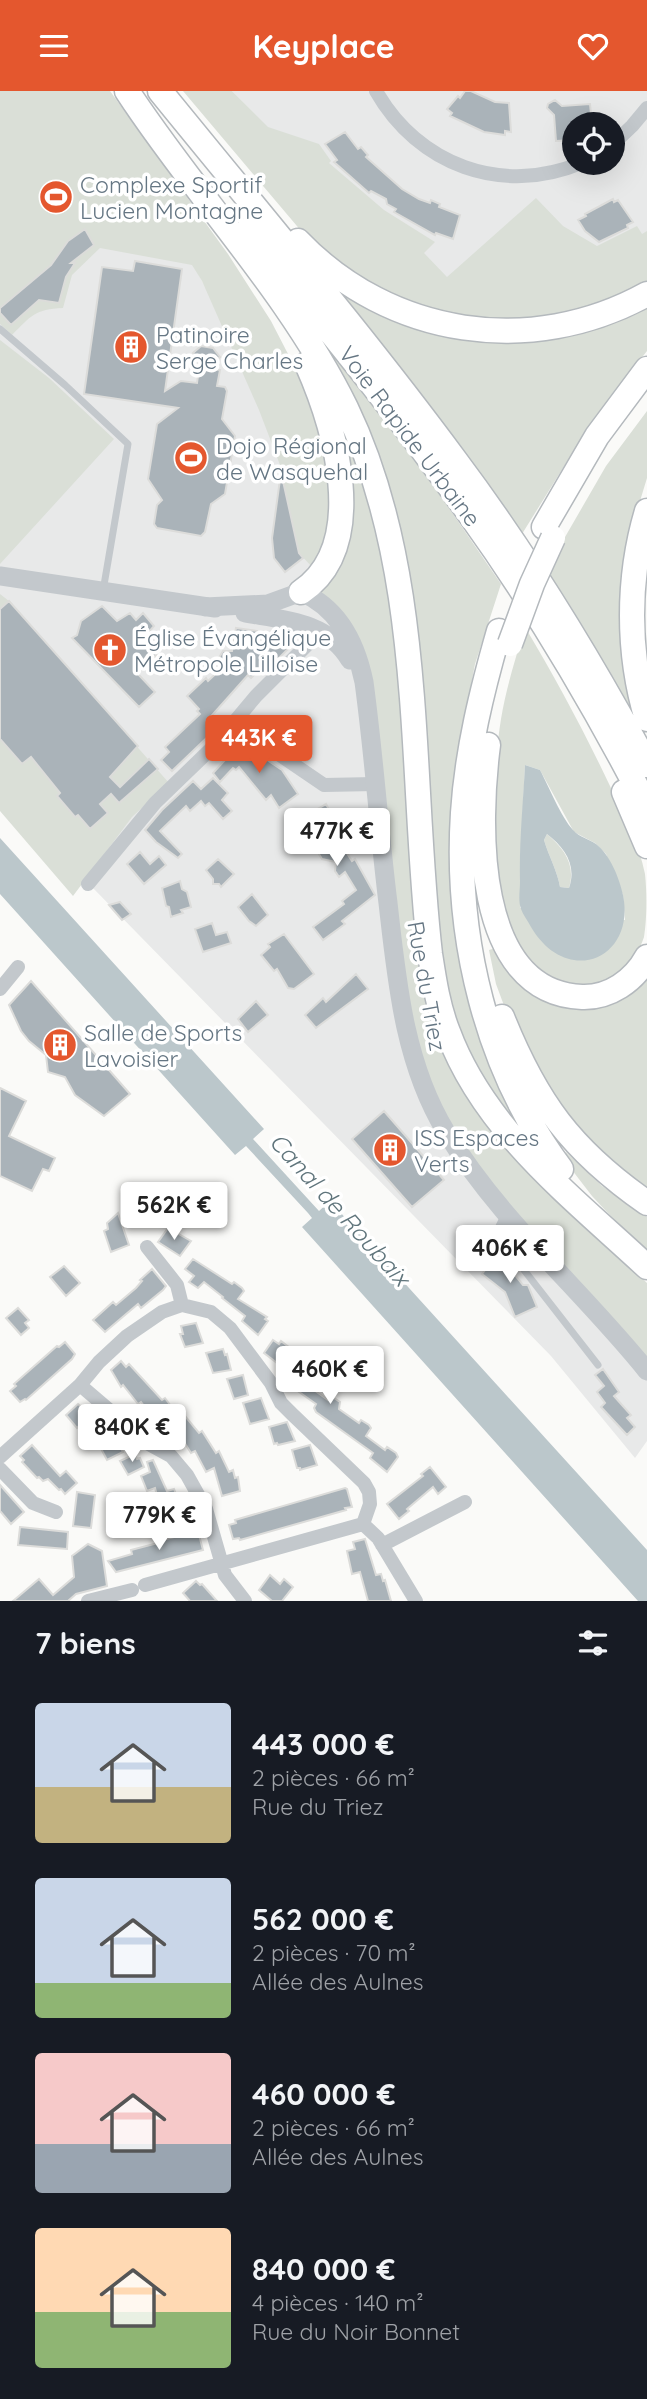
<!DOCTYPE html>
<html lang="fr">
<meta charset="utf-8">
<style>
:root{--surface:#171b24;--page:#20242c;--text:#f1f3f6;--muted:#9ea1a6;--accent:#e4572e}
body{margin:0;font-family:Quicksand,sans-serif;background:var(--page);color:var(--text);height:100vh;display:flex;flex-direction:column;font-size:26px;white-space:nowrap}
*{box-sizing:border-box;margin:0}
p{font-size:23px;color:var(--muted)}
.icon{flex:none;width:38px;height:38px;fill:none;stroke:currentColor;stroke-width:2;stroke-linecap:round;stroke-linejoin:round}
.map{position:relative;height:1510px;overflow:hidden}
.panel{display:flex;flex-direction:column;background:var(--surface);flex:1}
.panel>*{flex:none}
.controls{position:absolute;left:562px;top:21px;display:grid;gap:14px}
.controls a{display:grid;place-items:center;width:63px;height:63px;border-radius:50%;background:var(--surface);box-shadow:0 7px 28px #0002;font-size:35px}
.price{position:absolute;translate:-50% -60px;padding:0 16px;border-radius:7px;background:#fff;color:#222;font-size:23px;line-height:46px;filter:drop-shadow(0 2px 4px #0008)}
.price::after{content:'';position:absolute;left:50%;top:42px;width:21px;height:16px;margin-left:-10px;background:inherit;clip-path:polygon(0 0,100% 0,50% 100%)}
.price.selected{background:var(--accent);color:#fff}
ul{padding:0;list-style:none}
li{display:flex;align-items:center;gap:21px;height:175px;padding:0 35px}
li span{display:grid;place-items:center;flex:none;width:196px;height:140px;border-radius:7px;color:#555}
li>.icon{margin-inline-start:auto}
span .icon{width:84px;height:84px;fill:#fffc;stroke-width:1}
li b{font-size:30px}
h2{display:flex;justify-content:space-between;align-items:center;height:84px;padding:0 35px;font-size:30px}
header{display:flex;justify-content:space-between;align-items:center;height:91px;padding:0 35px;background:var(--accent);color:#fff;font-size:32px;font-weight:700}
.map>svg:first-child{display:block}
</style>
<header><svg class="icon" aria-label="menu" viewBox="0 0 24 24"><path d="M4 6h16M4 12h16M4 18h16"/></svg>Keyplace<svg class="icon" aria-label="heart" viewBox="0 0 24 24"><path d="M12 20l-8-8c-3-5 5-10 8-4 3-6 11-1 8 4z"/></svg></header>
<div class="map">
<svg width="647" height="1510" viewBox="0 0 647 1510">
<rect width="100%" height="100%" fill="#fafaf8"/>
<path fill="#e8e9e9" fill-rule="evenodd" d="M0,0h101l266,500 56,426 224,328v96l-12,17 -84,-102 -551,-563z
M232,0h415v163l-186,47 -184,-164zM574,33h38v39h-38z"/>
<path fill="#dadfd7" fill-rule="evenodd" d="M0,0h110l118,163 43,67 31,60 20,57 10,42 -5,56 -14,32 -15,-16 -18,-87 -21,-55 -57,-129 -10,-16 -92,-17 -28,27 -9,33c-28,1 -32,8 -51,27l-12,-11z
M183,0h49l36,36 51,17 12,17 -2,2 55,47 51,32 -11,11 23,24 89,-79 27,28 34,20 40,-20 5,8 5,-3v54l-62,26 -89,13 -74,-15 -78,-40 -42,-37z
M329,189l120,51 198,-30v50l-53,67 -72,116 -43,-62z
M312,238l106,134 83,121 -26,80 -14,74 -6,143 88,279 -57,-66 -39,-81 -45,-430z
M0,249l49,38 65,61 -114,125z
M333,315l38,92 25,128 32,369 123,195 96,93v75l-133,-145 -47,-60 -30,-50 -18,-51 -13,-59 -36,-301 -57,-100 19,-29z
M647,320v67l-17,56 3,170 -4,1 -83,-135 60,-104z
M0,503l9,7 160,182 -37,34 -59,79 -73,-85z
M525,536c31,52 59,104 85,159 13,28 29,57 35,88 2,18 2,45 -1,63 -11,34 -48,58 -83,46 -12,-4 -27,-12 -35,-22 -43,-51 -35,-179 -25,-242 5,-31 15,-62 24,-92zM525,674l15,5 34,62 21,11 11,11 17,41 2,25 -105,-12v-39z
M547,743c17,15 29,30 22,54l-9,-1c-3,-17 -11,-30 -16,-47z
M499,856l64,56 84,-34v228l-82,-74 -56,-104 -13,-35 -7,-34z
M566,1061l36,34 45,31v38l-55,-59 -30,-39z"/>
<path fill="#bbc7cb" fill-rule="evenodd" d="M525,674l15,5c9,17 21,47 33,60 6,7 16,9 23,14 14,11 23,33 27,51 13,64 -56,93 -92,32 -3,-6 -8,-12 -10,-18 -3,-8 -1,-19 -1,-27 -1,-39 3,-78 5,-117zM547,743c18,14 30,31 22,54l-9,-1c-3,-17 -11,-30 -16,-47z
M0,747l264,291 -11,10 66,72 11,-10 317,349v51h-9l-336,-374 10,-9 -4,-5 -62,-67 -11,9 -235,-261z"/>
<path fill="#aab3b9" stroke="#dcdcda" stroke-width="2" d="M465,0h6l24,11 14,1 2,29 -6,-1v4l-21,-3 -34,-16 2,-3 -5,-4 11,-13 2,2z
M555,9l7,6 28,-2 2,20h-18v16l-18,1 -2,-26 -7,-7 1,-4z
M345,41l13,17 3,-2 7,8 -2,2 36,32 17,10 11,4 1,-3 9,4 -1,3 21,8 -7,24 -17,-6 -1,2 -41,-23 2,-3 -9,-5 -1,-5 -15,-8 -2,2 -35,-31 3,-2 -12,-16z
M613,108l1,3 4,-2 15,22 -6,3 1,3 -29,14 -14,-11 -7,-11 8,-4 -1,-2z
M85,138l9,16 -23,18h4l-9,14 -7,26 -20,-3 -28,25 -11,-12v-5l51,-43 17,-24z
M135,170l47,8 -17,122 16,-10 16,2 3,-21 -7,-9 8,-7 12,2 7,9 -13,11 13,2 -3,16 8,1 2,4 -5,28 13,17 -10,58 -14,10 -6,28 -4,4 -44,-8 -3,-4 3,-19 5,-5 -14,-21 9,-55 21,-16 -94,-14 18,-127 31,4z
M281,381l18,81 4,5 -18,14 -11,-14 -2,-20z
M9,510l129,145 -28,31 10,10 29,-28 9,10 -39,34 -8,-9 -11,10 8,9 -18,16 -12,-14 -3,2 -18,-21 3,-3 -29,-36 -9,7 -22,-25v-130z
M102,515l15,15 13,-8 6,7 7,-7 11,13 -11,13 14,15 -20,19 18,19 -16,15 -67,-69 5,-3 4,-14z
M236,537l21,3 -2,13 25,-8 -1,-5 11,3 3,10 -17,17 -3,-4 -22,21 -3,-3 -8,9 -33,37 9,8 -44,42 -11,-11 8,-8 -4,-5 35,-33 -3,-3 2,-2 -12,-13 19,-18 2,3 15,-14 -6,-6 6,-10h9z
M237,656l12,4 2,-2 31,21 16,24 -19,14 -8,-13 -5,5 -27,-33 -3,3 -3,-2 -13,14 -7,-9z
M213,687l15,15 -6,7 10,11 -9,8 -14,-16 -4,3 -4,-5 -11,10 -4,-5 -26,25 22,23 -4,4 -22,-16 -11,-12 17,-20 31,-29 8,8z
M326,713l20,37 -5,3 11,17 3,-2 20,36 -33,26 3,3 -22,16 -10,-13 31,-23 -2,-3 14,-11 -11,-18 -6,5 -4,-6 1,-9 -14,-3 -18,-29 4,-3 -3,-5 6,-3 -3,-4z
M140,761l10,12 9,-8 7,9 -22,19 -17,-20z
M218,768l16,15 -13,13 -2,-3h-6v-5l-7,-9z
M180,790l2,8 5,3 4,15 -10,3 2,3 -12,4 -2,-10 -3,-1 -4,-18z
M252,803l16,21 -12,11 -7,-5 -11,-14z
M120,811l11,12 -9,6 -13,-15z
M212,832l4,12 11,-3 4,11 -28,9 -8,-23z
M284,843l30,40 -20,15 -6,-1 -11,-19 -3,2 -13,-16 9,-8 -2,-3z
M356,883l12,15 -52,39 -11,-13 18,-17 3,4z
M31,890l99,113 -26,22 -29,-21 -10,-18 -17,-5 -2,-17 -17,-14 -8,-10 -12,-26z
M256,910l12,14 -20,17 -10,-13z
M0,997l26,13 -17,35 46,22 -6,13 -6,-2 -11,22 -32,-15z
M384,1020l60,69 -32,27 -60,-68z
M138,1106l7,5 3,-5 18,13 -8,11 -10,-7 -7,10 -14,-18z
M118,1122l11,32 -18,7 -7,-21 4,-2 -1,-6z
M168,1137l23,13 -11,15 -22,-14z
M497,1163l10,8 1,-2 9,10 -3,4 9,11h5l9,22 -22,10 -10,-25 -23,-18z
M193,1168l39,25 2,-2 8,6 2,3 -6,8 29,18 -2,2 3,2 -10,14 -16,-14 3,-5 -23,-18 1,-1 -19,-15 -6,6 -9,-6 5,-6 -9,-7z
M64,1175l16,17 -14,13 -16,-19z
M152,1178l14,17 -3,4 -22,18 -3,-4 -33,28 -12,-12 20,-18 3,3 20,-17 6,-7 -2,-1z
M18,1217l11,12 -4,3 4,5 -8,7 -15,-17z
M196,1232l7,20 -18,4 -5,-13h3l-2,-8z
M273,1249l6,4 2,-3 9,7 -2,3 3,2 -3,4 27,22 -5,8 18,13 3,-4 9,6 -1,7 20,14 2,-3 8,5 2,3 -5,8 19,14 2,-3 9,6 2,4 -11,15 -17,-14 3,-5 -57,-41 -2,-4 2,-4 -21,-15 2,-2 -11,-8 4,-6 -26,-20z
M65,1251l10,12 -3,5 -46,41 -1,-1 -5,3 -10,-11 6,-5 -2,-2 43,-38 2,1z
M223,1258l2,6 2,-1 4,16 -18,3 -7,-20z
M121,1270l5,6 3,-3 33,36 3,-2 11,15 3,-2 4,6 2,-1 14,17 3,-2 14,22 3,-2 10,21 4,-2 2,8 3,-1 2,14 -18,5 -8,-28 -8,4 -11,-21 -4,2 -12,-19 -3,3 -14,-20 -6,4 -15,-19 -3,2 -15,-19 -2,2 -10,-17z
M603,1278l16,23 -5,4 17,19 -4,3 8,9 -8,8 -26,-28 4,-4 -8,-11 7,-6 -9,-11z
M243,1284l5,20 -14,4 -7,-20z
M261,1307l8,21 -19,5 -7,-21z
M78,1313l23,20 10,15 2,-1 3,5 2,-1 5,10 -16,8 -10,-19 -5,4 -13,-19 -2,2 -11,-13z
M287,1331l8,19 -17,4 -1,-2 -3,1 -5,-17z
M32,1354l28,31 6,-5 11,12 -12,11 -4,-5 -2,1 -11,-11 -5,2 -4,-4 -2,1 -15,-16 2,-2 -4,-4z
M310,1354l7,20 -17,5v-2h-3l-5,-18z
M135,1363l2,5 3,-1 4,9 -16,8 -8,-14z
M153,1369l14,31 7,-2 7,18 -17,5 -1,-7 -3,1 -5,-18 -8,3 -6,-15 9,-4 -3,-10z
M430,1376l16,20 -8,7 -5,-7 -26,22 2,2 -10,8 -12,-15 36,-28 -2,-2z
M0,1394l24,27 -13,12 -11,-13z
M345,1397l2,1 5,18 -7,1 1,2 -106,30 -1,-2 -6,1 -4,-14 7,-2 -1,-3z
M77,1401l18,3 -4,33 -18,-2z
M20,1436l48,5 -1,17 -49,-4z
M198,1440l5,19 -87,22 -8,-11 24,-7 -1,-4 27,-7v-2z
M365,1448l11,36 5,-1 2,7 2,-1 6,21h-23l-8,-29 -8,2 -5,-23 8,-2 -2,-7z
M88,1453l14,7 5,35 -31,8 -8,7h-55l26,-22 14,16 21,-18 -2,-21z
M270,1484l10,9 4,-5 9,8 -11,14h-10l-13,-11z
M196,1490l4,4 2,-1 15,17h-27l-7,-8z"/>
<g fill="none" stroke-linecap="round" stroke-linejoin="round">
<g stroke="#b4b9bd" stroke-width="27">
<path id="trunk" d="M127,0c70,107 162,201 219,317 80,166 63,366 84,546 4,26 8,53 18,78 36,98 125,166 199,235
M160,0c99,122 201,242 295,369 72,96 135,199 192,305
M248,139c76,94 153,187 223,286 66,92 124,190 176,291
M298,150c92,96 233,117 349,53
M647,420c-20,67 -20,142 0,208
M544,436l53,-91 50,-67
M301,501c70,-47 33,-167 6,-228
M499,540c-17,59 -32,120 -36,182 -8,124 23,256 98,356
M488,654c-10,76 -16,248 94,252 27,1 52,-16 65,-40
M624,701l23,54
M502,926c34,85 69,133 145,186"/>
</g>
<path stroke="#c3c8cc" stroke-width="7" d="M0,238l65,56 63,59 -25,147
M504,1125l-7,14 13,22 88,113"/>
<path stroke="#c3c8cc" stroke-width="14" d="M376,0c42,74 126,105 205,72
M612,54l20,-19 15,-18
M233,632l91,62 51,-1
M88,793l67,-81 60,-58 41,-49 65,-65
M0,898l18,-22
M147,1156l30,38 5,20
M80,1294l19,-23 28,-26 35,-24 20,-7 29,7 19,16 41,55 10,20 11,11 72,69 5,9 1,12 -7,20 15,14 38,63
M0,1366l80,-72 69,59 22,12 16,19 19,34 19,66 20,26
M0,1378l33,34 23,9
M382,1454l83,-43
M145,1494l218,-61
M88,1510l44,-11"/>
<path stroke="#c3c8cc" stroke-width="19" d="M0,485l215,32
M205,516l63,-3 33,-12c38,16 55,51 63,90 10,74 15,148 24,221 9,79 16,160 58,229 54,89 136,158 201,239
M245,522c40,7 83,9 105,47"/>
<use href="#trunk" stroke="#fff" stroke-width="24"/>
<g stroke="#b4b9bd" stroke-width="27" stroke-linecap="butt">
<path id="trunk-bridge" d="M510,553l22,-60 21,-46"/>
</g>
<use href="#trunk-bridge" stroke="#fff" stroke-width="24"/>
</g>
<defs>
<g id="stadium-disc" transform="scale(1.75)"><circle r="9.5" fill="#e4572e" stroke="#fff"/><path d="M0-5a6.5 5 0 1 0 0 10a6.5 5 0 1 0 0-10ZM-3.5-1.8h7v3.6h-7Z" fill="#fff"/></g>
<g id="building-disc" transform="scale(1.75)"><circle r="9.5" fill="#e4572e" stroke="#fff"/><path d="M-4-6H4V6H1V3H-1V6H-4ZM-2.5-4.3h1.7v1.8h-1.7ZM.8-4.3h1.7v1.8H.8ZM-2.5-1h1.7V.8h-1.7ZM.8-1h1.7V.8H.8Z" fill="#fff"/></g>
<g id="church-disc" transform="scale(1.75)"><circle r="9.5" fill="#e4572e" stroke="#fff"/><path d="M-1.2-6h2.4v3.5h3.3v2.4h-3.3V6h-2.4V-.1h-3.3v-2.4h3.3Z" fill="#fff"/></g>
</defs>
<g fill-rule="evenodd">
<use href="#stadium-disc" x="56" y="106"/>
<use href="#building-disc" x="131" y="256"/>
<use href="#stadium-disc" x="191" y="367"/>
<use href="#church-disc" x="110" y="559"/>
<use href="#building-disc" x="60" y="954"/>
<use href="#building-disc" x="390" y="1059"/>
</g>
<g text-anchor="middle" dominant-baseline="central" stroke-width="7" stroke-linejoin="round" paint-order="stroke">
<g font-size="23" fill="#657683" stroke="#fff" text-anchor="start">
<text x="80" y="93">Complexe Sportif<tspan x="80" dy="26">Lucien Montagne</tspan></text>
<text x="156" y="243">Patinoire<tspan x="156" dy="26">Serge Charles</tspan></text>
<text x="216" y="354">Dojo Régional<tspan x="216" dy="26">de Wasquehal</tspan></text>
<text x="134" y="546">Église Évangélique<tspan x="134" dy="26">Métropole Lilloise</tspan></text>
<text x="84" y="941">Salle de Sports<tspan x="84" dy="26">Lavoisier</tspan></text>
<text x="414" y="1046">ISS Espaces<tspan x="414" dy="26">Verts</tspan></text>
</g>
<g font-size="23" fill="#657683" stroke="#fff">
<text transform="translate(410 345) rotate(53)">Voie Rapide Urbaine</text>
<text transform="translate(427 895) rotate(80)">Rue du Triez</text>
</g>
<g font-size="24" font-style="italic" fill="#60757c" stroke="#fff">
<text transform="translate(340 1118) rotate(48)">Canal de Roubaix</text>
</g>
</g>
</svg>
<div class="controls">
<a><svg class="icon" aria-label="locate" viewBox="0 0 24 24"><circle cx="12" cy="12" r="6"/><path d="M12 2v4M12 18v4M2 12h4M18 12h4"/></svg></a>
</div>
<b class="price selected" style="left:259px;top:684px">443K €</b>
<b class="price" style="left:337px;top:777px">477K €</b>
<b class="price" style="left:174px;top:1151px">562K €</b>
<b class="price" style="left:510px;top:1194px">406K €</b>
<b class="price" style="left:330px;top:1315px">460K €</b>
<b class="price" style="left:132px;top:1373px">840K €</b>
<b class="price" style="left:159px;top:1461px">779K €</b>
</div>
<section class="panel">
<h2>7 biens<svg class="icon" aria-label="filters" viewBox="0 0 24 24"><path d="M4 7h16M4 17h16"/><circle cx="9" cy="7" r="2"/><circle cx="15" cy="17" r="2"/></svg></h2>
<ul>
<li><span style="background:linear-gradient(#c9d6e8 60%,#c2b280 0)"><svg class="icon" aria-label="home" viewBox="0 0 24 24"><path d="M3 11l9-7 9 7M6 9v11h12V9"/></svg></span><div><b>443 000 €</b><p>2 pièces · 66 m²</p><p>Rue du Triez</p></div></li>
<li><span style="background:linear-gradient(#c9d6e8 75%,#8fb573 0)"><svg class="icon" aria-label="home" viewBox="0 0 24 24"><path d="M3 11l9-7 9 7M6 9v11h12V9"/></svg></span><div><b>562 000 €</b><p>2 pièces · 70 m²</p><p>Allée des Aulnes</p></div></li>
<li><span style="background:linear-gradient(#f6c9c9 65%,#9aa5b1 0)"><svg class="icon" aria-label="home" viewBox="0 0 24 24"><path d="M3 11l9-7 9 7M6 9v11h12V9"/></svg></span><div><b>460 000 €</b><p>2 pièces · 66 m²</p><p>Allée des Aulnes</p></div></li>
<li><span style="background:linear-gradient(#ffd9b3 60%,#8fb573 0)"><svg class="icon" aria-label="home" viewBox="0 0 24 24"><path d="M3 11l9-7 9 7M6 9v11h12V9"/></svg></span><div><b>840 000 €</b><p>4 pièces · 140 m²</p><p>Rue du Noir Bonnet</p></div></li>
</ul>
</section>
